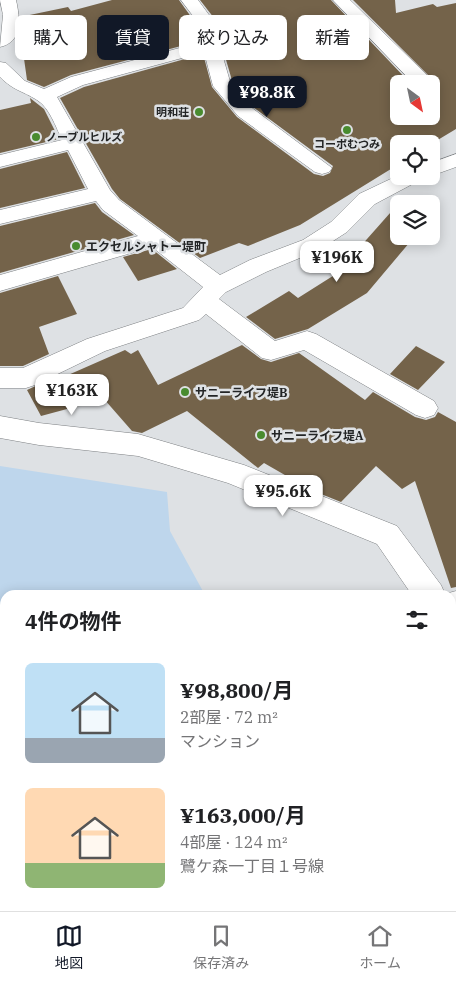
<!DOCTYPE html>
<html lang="ja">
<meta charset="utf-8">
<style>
:root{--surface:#fff;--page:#f2f2f2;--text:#202124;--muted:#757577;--line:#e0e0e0;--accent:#111827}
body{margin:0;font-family:"IBM Plex Serif","Noto Sans JP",serif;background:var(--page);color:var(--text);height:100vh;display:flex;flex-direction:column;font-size:19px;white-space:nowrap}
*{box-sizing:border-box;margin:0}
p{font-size:16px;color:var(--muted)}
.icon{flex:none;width:28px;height:28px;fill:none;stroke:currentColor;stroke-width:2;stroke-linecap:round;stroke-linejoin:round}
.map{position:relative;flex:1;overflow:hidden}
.sheet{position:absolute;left:0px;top:590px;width:456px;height:321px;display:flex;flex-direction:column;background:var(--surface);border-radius:15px 15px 0 0;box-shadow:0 2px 12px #0003}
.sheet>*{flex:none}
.guide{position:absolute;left:15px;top:15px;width:426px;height:45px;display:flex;gap:10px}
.needle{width:32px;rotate:147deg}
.tools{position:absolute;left:390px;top:75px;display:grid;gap:10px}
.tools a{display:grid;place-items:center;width:50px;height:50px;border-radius:8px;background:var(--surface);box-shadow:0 2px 12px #0003;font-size:25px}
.price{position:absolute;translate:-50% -42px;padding:0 11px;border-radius:10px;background:#fff;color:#222;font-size:16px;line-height:32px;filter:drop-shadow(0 1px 2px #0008)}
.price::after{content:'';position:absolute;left:50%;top:30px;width:15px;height:11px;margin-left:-8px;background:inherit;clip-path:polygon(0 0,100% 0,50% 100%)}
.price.current{background:var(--accent);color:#fff}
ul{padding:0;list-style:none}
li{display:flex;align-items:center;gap:15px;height:125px;padding:0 25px}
li span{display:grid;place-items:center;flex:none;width:140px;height:100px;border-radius:8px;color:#555}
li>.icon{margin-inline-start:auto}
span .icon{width:60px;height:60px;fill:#fffc;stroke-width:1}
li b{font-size:21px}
h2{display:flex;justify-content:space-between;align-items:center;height:60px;padding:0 25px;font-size:21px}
.chip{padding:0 18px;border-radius:8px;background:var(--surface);box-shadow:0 2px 12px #0003;font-size:18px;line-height:45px}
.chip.current{background:var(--accent);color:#fff}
.menu{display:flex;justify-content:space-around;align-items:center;height:70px;border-top:1px solid var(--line);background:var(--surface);font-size:14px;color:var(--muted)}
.menu a{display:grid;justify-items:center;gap:2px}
.menu .current{color:var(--accent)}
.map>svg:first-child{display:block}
</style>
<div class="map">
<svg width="456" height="911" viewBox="0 0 456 911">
<rect width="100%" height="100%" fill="#dee1e4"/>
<path fill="#bed6ec" d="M0,466l167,26 3,39 35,64h-200v311h360l-1,5h-364z"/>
<path fill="#74634a" d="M112,0h67l15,21 6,20 -129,34 -27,12 -17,-7 -7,-50v-13l48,-10 3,4z
M200,0h131l80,84h-12v32h32v-28l4,-6 -82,-82h42l1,13 37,-9 4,3 19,-4v126l-25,15h-32v20l-99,61 -52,21 -9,-3 -39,15 -80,-59 -8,-10 -52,-91 24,-11 119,-33 9,33 25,30 77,57 9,2 7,-3 3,-7 -80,-59 -20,-23 -19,-66z
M30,98l14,11 15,30 -59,14v-43l31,-7z
M67,152l18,36 -85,20v-39z
M406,195l14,9h-21v32h16l-48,57 -59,36 -33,10 -29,-22 43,-26 9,7 38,-24z
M95,203l7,9 32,23 -134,38v-47z
M152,249l25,20 -39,12 -15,-24z
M58,276l19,38 -38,13 10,27 -26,12h-23v-73z
M242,345l19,14 10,3 28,-9 66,47 8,-8 42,25 11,3 9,-3 3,-5 18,10v165l-5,1 -36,-107 -13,8 -26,-23 -35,36 -30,-12 -47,-27 -6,5 -71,-57 -45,22 -10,-2 -28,-32 -63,17 -14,-26 30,-14 2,3 66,-29 6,4 7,-4 20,35z
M416,346l29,16 -27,28 -28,-16z"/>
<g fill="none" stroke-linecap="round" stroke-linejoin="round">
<g stroke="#7d8083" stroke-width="1">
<path id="minor" d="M0,0h16c4,18 7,42 -16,47l3,-32z
M181,0h17l14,19 19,66 21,23 80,60 -3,4 -7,2 -7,-2 -77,-56 -25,-30 -9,-34 -121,33 -26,12 53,93 9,10 101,75 30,-15 53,-20 28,-18 28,-28 40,-19 24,1 -3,4 -45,24 -28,28 -28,18 -53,22 -40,20 -7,7 56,42 32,-10 9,3 118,67 4,7 -4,7 -9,3 -9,-3 -112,-65 -33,10 -9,-2 -56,-44 -7,6 -94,31 -70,34 -9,3h-26v-20h23l64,-29 96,-31 20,-21 -51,-40 -152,44v-16l138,-39 -35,-26 -7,-9 -96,23v-14l88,-21 -20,-39 -68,17v-12l62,-15c-6,-13 -13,-33 -25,-40 -16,-10 -23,-9 -37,-23v-15l6,1 19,18 19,8 27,-12 131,-35 -6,-22z
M333,0h17l81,79 2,4 -2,3v-2h-17z
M456,154v13l-25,9v-13z
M0,416l39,7 99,11 106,31 153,61 44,59 4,9 11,-3v28l-5,1v-25h-39l-35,-51 -149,-61 -90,-27 -99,-11 -39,-7z
M451,622l5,2v38l-5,-1z"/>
</g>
<use href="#minor" fill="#fff" fill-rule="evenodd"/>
</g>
<g fill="#498b2f" stroke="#dee1e4" stroke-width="2">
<circle cx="199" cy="112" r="5"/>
<circle cx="347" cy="130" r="5"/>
<circle cx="36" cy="137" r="5"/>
<circle cx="76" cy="246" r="5"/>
<circle cx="185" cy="392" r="5"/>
<circle cx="261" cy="435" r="5"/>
</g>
<g text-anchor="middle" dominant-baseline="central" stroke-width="5" stroke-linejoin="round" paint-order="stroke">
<g font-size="11" font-weight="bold" fill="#232526" stroke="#dee1e4" text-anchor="end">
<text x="189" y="112">明和荘</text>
<text x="46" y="137" text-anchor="start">ノーブルヒルズ</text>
<text x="347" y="144" text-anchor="middle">コーポむつみ</text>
</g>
<g font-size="12" font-weight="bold" fill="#232526" stroke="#dee1e4" text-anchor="start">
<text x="86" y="246">エクセルシャトー堤町</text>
<text x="195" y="392">サニーライフ堤B</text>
<text x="271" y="435">サニーライフ堤A</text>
</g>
</g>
</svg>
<div class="tools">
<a><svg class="needle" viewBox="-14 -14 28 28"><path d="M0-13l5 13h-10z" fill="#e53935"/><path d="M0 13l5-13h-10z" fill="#757577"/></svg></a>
<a><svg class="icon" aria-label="locate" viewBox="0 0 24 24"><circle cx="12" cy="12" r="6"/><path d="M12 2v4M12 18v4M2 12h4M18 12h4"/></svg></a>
<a><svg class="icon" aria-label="layers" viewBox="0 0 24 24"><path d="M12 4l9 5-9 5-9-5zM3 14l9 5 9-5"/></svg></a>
</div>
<b class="price current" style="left:267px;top:118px">¥98.8K</b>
<b class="price" style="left:337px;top:283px">¥196K</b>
<b class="price" style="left:72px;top:416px">¥163K</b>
<b class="price" style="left:283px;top:517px">¥95.6K</b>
<div class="guide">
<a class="chip">購入</a>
<a class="chip current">賃貸</a>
<a class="chip">絞り込み</a>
<a class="chip">新着</a>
</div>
<section class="sheet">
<h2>4件の物件<svg class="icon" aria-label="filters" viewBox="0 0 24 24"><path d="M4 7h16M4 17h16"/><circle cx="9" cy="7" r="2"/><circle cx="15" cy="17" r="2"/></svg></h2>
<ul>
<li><span style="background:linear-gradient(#bfe0f5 75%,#9aa5b1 0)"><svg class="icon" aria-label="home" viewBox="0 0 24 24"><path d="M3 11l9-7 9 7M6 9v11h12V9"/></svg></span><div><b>¥98,800/月</b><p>2部屋 · 72 m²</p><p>マンション</p></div></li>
<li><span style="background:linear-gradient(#ffd9b3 75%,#8fb573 0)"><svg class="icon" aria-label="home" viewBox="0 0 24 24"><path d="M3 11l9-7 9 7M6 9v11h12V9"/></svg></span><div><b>¥163,000/月</b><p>4部屋 · 124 m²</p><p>鷺ケ森一丁目１号線</p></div></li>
</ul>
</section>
</div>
<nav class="menu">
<a class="current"><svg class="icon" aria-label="map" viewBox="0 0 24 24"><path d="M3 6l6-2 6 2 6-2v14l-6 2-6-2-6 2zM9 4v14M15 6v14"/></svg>地図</a>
<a><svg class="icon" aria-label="saved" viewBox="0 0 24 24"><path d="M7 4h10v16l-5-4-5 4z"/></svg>保存済み</a>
<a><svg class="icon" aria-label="home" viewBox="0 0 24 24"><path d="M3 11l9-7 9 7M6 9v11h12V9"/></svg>ホーム</a>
</nav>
